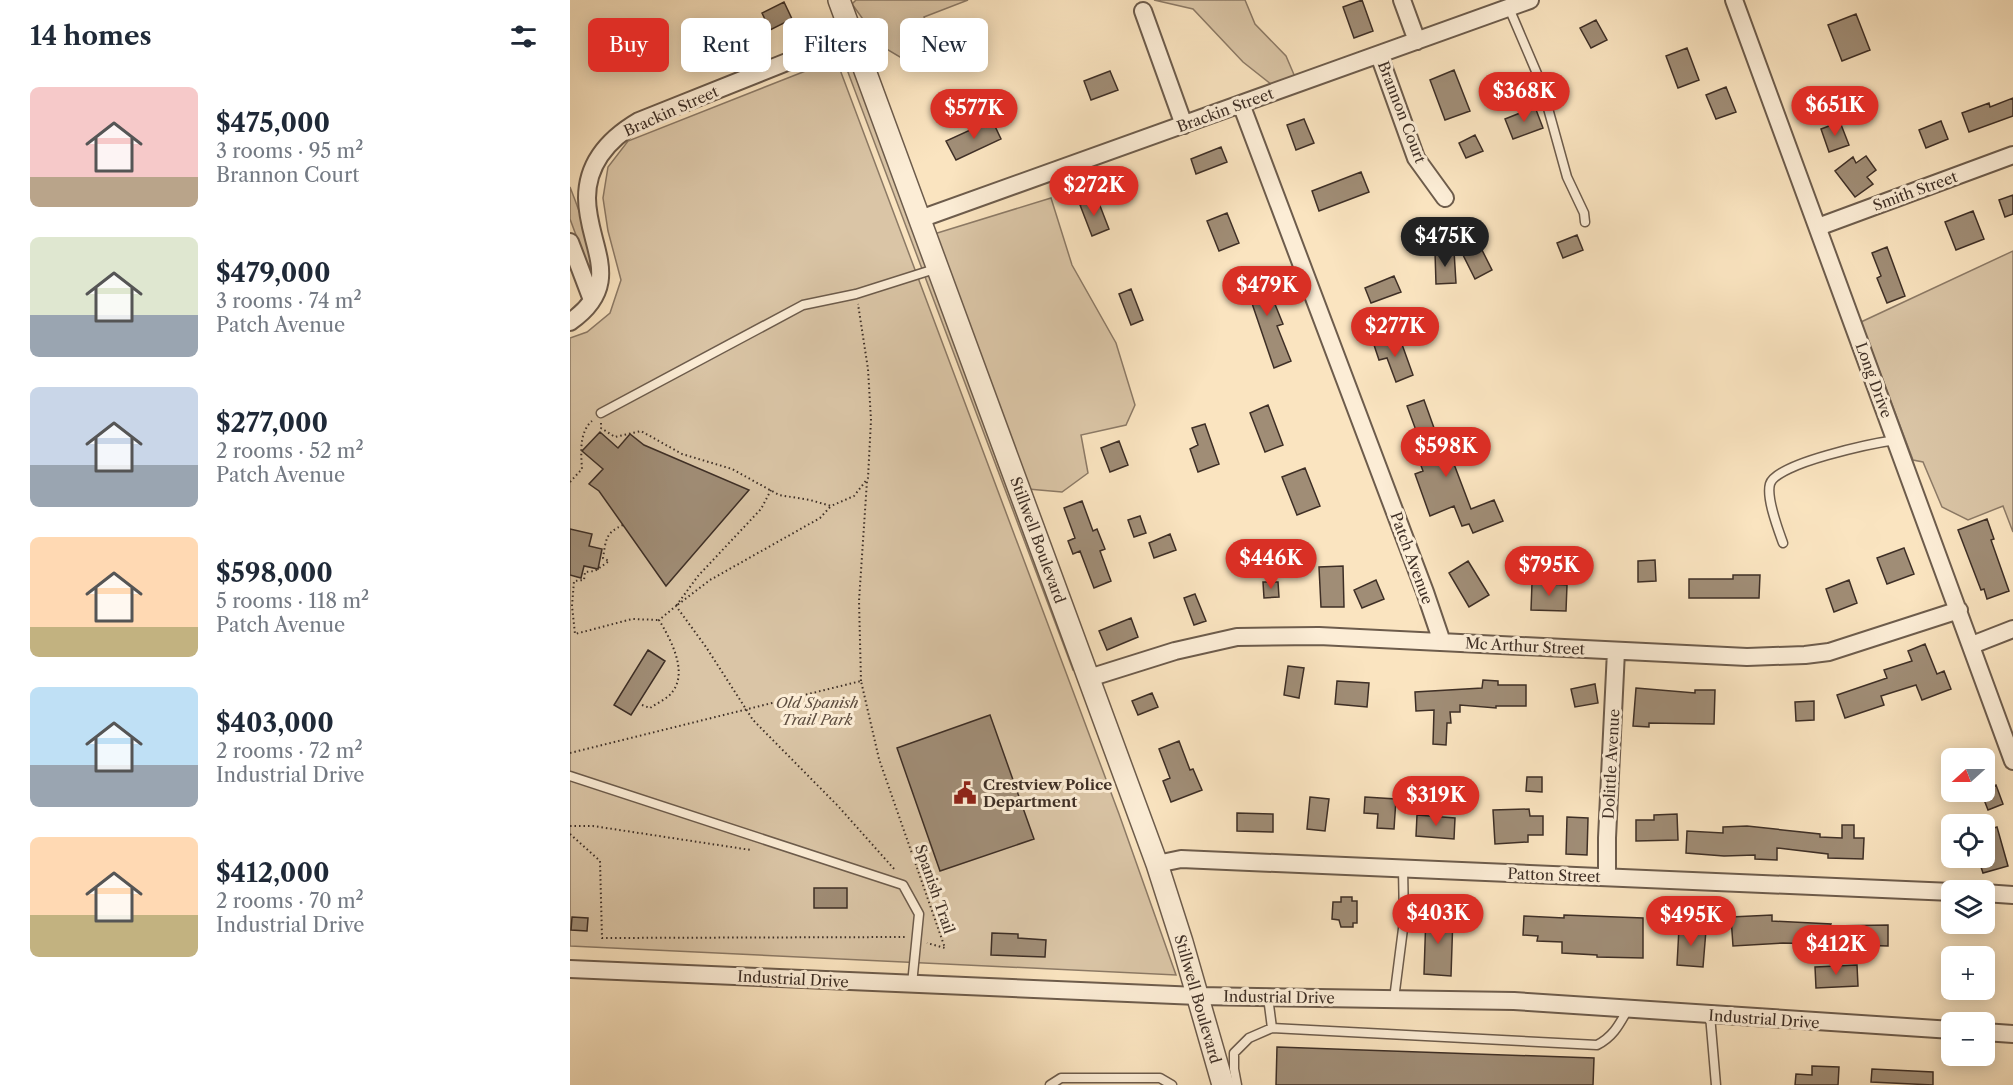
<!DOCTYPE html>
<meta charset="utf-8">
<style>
:root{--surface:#fff;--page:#f2f2f3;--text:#1f2937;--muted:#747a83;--accent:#d93025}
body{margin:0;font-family:"Libre Caslon Text",serif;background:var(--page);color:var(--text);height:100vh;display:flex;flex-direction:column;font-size:22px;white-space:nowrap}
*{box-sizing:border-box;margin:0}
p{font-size:20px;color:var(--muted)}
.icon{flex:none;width:33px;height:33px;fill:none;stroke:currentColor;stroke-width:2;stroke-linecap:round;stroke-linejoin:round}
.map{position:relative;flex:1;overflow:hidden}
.panel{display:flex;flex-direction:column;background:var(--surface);width:570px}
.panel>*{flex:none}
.banner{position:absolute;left:18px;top:18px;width:570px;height:54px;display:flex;gap:12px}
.needle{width:39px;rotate:249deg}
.buttons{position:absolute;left:1371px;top:748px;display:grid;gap:12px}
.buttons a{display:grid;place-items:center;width:54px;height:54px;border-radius:9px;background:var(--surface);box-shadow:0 3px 15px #0003;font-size:30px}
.price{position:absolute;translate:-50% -51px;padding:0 14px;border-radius:21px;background:var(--accent);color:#fff;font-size:20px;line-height:39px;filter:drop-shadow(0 2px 3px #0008)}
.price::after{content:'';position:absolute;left:50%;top:36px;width:18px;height:14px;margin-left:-9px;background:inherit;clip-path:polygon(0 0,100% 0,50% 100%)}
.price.on{background:#222;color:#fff}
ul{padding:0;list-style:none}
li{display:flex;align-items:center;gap:18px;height:150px;padding:0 30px}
li span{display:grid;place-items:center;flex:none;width:168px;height:120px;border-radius:9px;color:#555}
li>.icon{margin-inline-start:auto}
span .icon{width:72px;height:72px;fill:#fffc;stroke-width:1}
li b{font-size:26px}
h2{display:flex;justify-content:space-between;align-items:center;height:72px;padding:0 30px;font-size:26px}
.tag{padding:0 21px;border-radius:9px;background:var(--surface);box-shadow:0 3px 15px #0003;font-size:21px;line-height:54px}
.tag.on{background:var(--accent);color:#fff}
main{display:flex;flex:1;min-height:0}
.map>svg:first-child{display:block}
</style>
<main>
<section class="panel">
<h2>14 homes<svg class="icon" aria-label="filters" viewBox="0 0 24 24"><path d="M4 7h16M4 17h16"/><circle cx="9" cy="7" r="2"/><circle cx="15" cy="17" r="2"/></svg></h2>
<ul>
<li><span style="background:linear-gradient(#f6c9c9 75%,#b9a48a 0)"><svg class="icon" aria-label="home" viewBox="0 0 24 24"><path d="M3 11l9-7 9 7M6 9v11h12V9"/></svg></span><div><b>$475,000</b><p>3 rooms · 95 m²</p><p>Brannon Court</p></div></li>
<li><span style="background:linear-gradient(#dfe7d0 65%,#9aa5b1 0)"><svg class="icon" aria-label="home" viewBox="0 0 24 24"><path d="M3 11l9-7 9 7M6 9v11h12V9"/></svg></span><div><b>$479,000</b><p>3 rooms · 74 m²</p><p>Patch Avenue</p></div></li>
<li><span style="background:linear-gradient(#c9d6e8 65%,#9aa5b1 0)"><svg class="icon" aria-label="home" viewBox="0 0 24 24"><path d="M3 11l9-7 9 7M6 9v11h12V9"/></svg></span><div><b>$277,000</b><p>2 rooms · 52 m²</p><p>Patch Avenue</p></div></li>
<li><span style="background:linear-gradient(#ffd9b3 75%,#c2b280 0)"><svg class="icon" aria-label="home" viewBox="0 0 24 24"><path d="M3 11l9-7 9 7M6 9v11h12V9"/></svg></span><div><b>$598,000</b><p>5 rooms · 118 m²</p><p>Patch Avenue</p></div></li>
<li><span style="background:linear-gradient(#bfe0f5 65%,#9aa5b1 0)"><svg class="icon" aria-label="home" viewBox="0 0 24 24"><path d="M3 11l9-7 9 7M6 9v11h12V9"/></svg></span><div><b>$403,000</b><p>2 rooms · 72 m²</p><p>Industrial Drive</p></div></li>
<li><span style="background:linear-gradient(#ffd9b3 65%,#c2b280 0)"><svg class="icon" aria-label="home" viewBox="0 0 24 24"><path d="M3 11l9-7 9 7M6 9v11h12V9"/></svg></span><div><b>$412,000</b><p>2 rooms · 70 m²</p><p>Industrial Drive</p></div></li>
</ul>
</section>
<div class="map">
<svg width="1443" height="1085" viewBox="0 0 1443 1085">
<rect width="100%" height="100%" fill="#fae4c0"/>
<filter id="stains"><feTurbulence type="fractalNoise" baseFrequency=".00333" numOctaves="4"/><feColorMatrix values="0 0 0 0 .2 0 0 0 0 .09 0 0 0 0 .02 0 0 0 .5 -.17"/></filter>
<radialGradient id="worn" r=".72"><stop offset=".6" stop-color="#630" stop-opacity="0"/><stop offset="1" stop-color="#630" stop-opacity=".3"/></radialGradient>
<path fill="#dac5a6" stroke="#8c7a66" stroke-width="1.5" d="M286,0h112l-44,17 13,40 -27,6 -27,-16 -31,-43z
M584,0h91l10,24 31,32 9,21 -23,8 -29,-23 -50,-53z
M279,57l21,52 207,559 -4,2 -230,-611z
M266,59l283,755 57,161 -606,-29v-608l17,-6 23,-19 11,-33 -13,-49 -5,-33 5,-31 20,-26z
M0,187c11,28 23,60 22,91l-22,-59z
M481,198l21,67 44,78 19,62 -9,20 -45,10 7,38 -26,19 -34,-3 -94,-255z
M1443,251v281l-10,-26 -35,14 -26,-13 -19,-45 -10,-2 -52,-138z"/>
<path fill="#a08d76" stroke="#3e2f26" stroke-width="1.5" d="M792,0l11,31 -19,7 -11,-31z
M214,2l8,17 -22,11 -8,-17z
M1286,14l14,36 -28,11 -14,-36z
M1026,20l11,20 -16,8 -11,-20z
M1117,48l12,32 -21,8 -12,-32z
M884,70l16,41 -25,9 -15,-40z
M540,71l8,19 -27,10 -7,-19z
M1156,87l10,25 -20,7 -10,-24z
M1443,98v18l-44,16 -7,-19 27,-10 1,4z
M965,107l8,21 -30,11 -8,-20z
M734,119l10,24 -18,7 -9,-25z
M422,120l9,19 -45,21 -10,-19z
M1371,121l7,18 -22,9 -7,-18z
M1270,122l9,23 -20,7 -8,-23z
M905,135l8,16 -17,7 -7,-15z
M651,147l6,15 -31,12 -5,-15z
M1296,156l10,14 -9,7 6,7 -18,13 -20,-26 18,-14 3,6z
M791,172l8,20 -50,19 -7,-20z
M1443,195v19l-8,3 -6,-17z
M527,198l12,31 -17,7 -12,-31z
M1403,211l11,28 -28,11 -11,-28z
M657,213l12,30 -20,8 -12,-30z
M904,234l18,36 -17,9 -14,-28 9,-1 -6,-11z
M1007,235l6,15 -20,8 -6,-15z
M1317,247l18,49 -18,7 -10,-25 4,-2 -9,-23z
M884,251l2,32 -20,1 -1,-32z
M691,270l22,54 -6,2 14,35 -17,7 -31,-91z
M824,276l7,16 -30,11 -6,-15z
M561,289l12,31 -12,5 -12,-31z
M829,336l14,39 -17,7 -9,-24 -8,2 -5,-15z
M854,400l19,53 6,-2 22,58 23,-9 9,21 -30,12 -4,-9 -7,2 -8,-20 -24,10 -15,-42 8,-3 -3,-8 7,-3 -20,-54z
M698,405l15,40 -18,7 -15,-39z
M635,424l14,40 -21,8 -8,-23 8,-4 -6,-17z
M30,432l18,16 12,-14 14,11 105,45 -83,96 -67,-95 -10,-7 14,-15 -21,-18z
M549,441l9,24 -18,7 -9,-24z
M735,468l15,38 -23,9 -15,-38z
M512,501l11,30 4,-2 8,20 -5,2 11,30 -17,7 -14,-37 -7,3 -5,-13 7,-3 -11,-30z
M570,516l6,17 -12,4 -6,-17z
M1417,519l7,20 -3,1 18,51 -22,8 -3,-10 -3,1 -23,-60z
M0,529l22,5 -3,12 13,3 -4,20 -14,-3 -3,12 -11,-3z
M600,534l6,16 -22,8 -5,-15z
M1334,548l10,26 -27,10 -10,-26z
M1085,560l1,21 -18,1v-21z
M898,561l21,34 -20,12 -20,-34z
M773,566l1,41h-23l-2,-40z
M1163,575h27l-1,23h-70v-19h44z
M806,580l8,19 -22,9 -8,-18z
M1279,580l8,23 -23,9 -8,-23z
M693,582h15l1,15 -15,1z
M962,583l35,2 -1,26 -35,-1z
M625,594l11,27 -12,4 -10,-27z
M561,618l7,19 -31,13 -8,-19z
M1355,644l12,30 7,-3 7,18 -29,11 -6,-15 -35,11 3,9 -39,13 -8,-23 50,-17 -3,-8 28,-9 -4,-10z
M78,650l17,11 -34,54 -17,-10z
M718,666l16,2 -5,30 -15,-3z
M913,680l15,1v4h28v21h-30v2l-36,-3v7h-10l1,11h-4l-1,22 -13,-1 1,-34 -18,1 -1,-19 67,-4z
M767,681l32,2 -2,24 -32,-3z
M1025,684l3,19 -23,4 -4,-18z
M1066,688l59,5v-3h20l-1,34 -65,-1v4l-16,-1z
M582,693l6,14 -20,8 -6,-14z
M1244,701v19l-18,1 -1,-19z
M420,715l44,124 -94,32 -43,-123z
M609,741l11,29 3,-1 9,21 -31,12 -8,-21 7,-3 -11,-29z
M957,777h15v15l-16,-1z
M1426,785l7,19 -15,6 -7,-18z
M740,797l19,2 -4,32 -18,-2z
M795,797l31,2 -2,30 -17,-1 1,-14 -14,-1z
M959,809l1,7h13v19h-15v7l-33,2 -2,-34z
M667,813l36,1v18l-36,-1z
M1107,814l1,26 -42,1v-21h18v-5z
M847,815l38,3 -1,21 -38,-3z
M997,817l21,1 -1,37 -21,-1z
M1272,825h12v13h10l-1,21 -35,-1v-4l-51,-6v12l-22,-1v-4l-31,1 -38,-3 1,-22 36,2v-6l24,-1 73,8v3l22,1z
M1427,827l11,39 -25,7 -5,-15h6v-16l4,-1 -3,-10z
M244,888h33v20h-33z
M771,897h11v4h5v22h-4v4h-12l-2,-7 -7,-1 1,-17h8z
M856,914l27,2 -2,60 -27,-2z
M994,915l79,3v40l-46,-1v-2l-35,-2v-11l-25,-1 1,-5 -15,-1 1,-19 40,2z
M1202,915v6l59,3 -1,2 58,-1v21l-105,-3 -50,3 -2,-29z
M2,917l16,1 -1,13 -16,-1z
M1109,928l27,2 -3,37 -26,-2z
M422,933l26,1v4l28,2 -1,17 -54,-2z
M1287,965l1,21 -42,2 -1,-21z
M707,1047l317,11 -1,27h-317z
M1242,1066l27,1 -1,18h-43l1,-11 16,1z
M1302,1069l61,3v13l-62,-3z"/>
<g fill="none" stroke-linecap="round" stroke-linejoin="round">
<g stroke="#6d5c4c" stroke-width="11">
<path id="service" d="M939,8l32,75 26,94 17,36 1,9
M31,413l202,-108 53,-11 82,-26
M1213,543c-5,-14 -17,-45 -13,-59 6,-21 104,-41 126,-44
M0,776l333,109 16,29 -7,70
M698,997l4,31 325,17c16,-8 22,-20 31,-36
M824,999l10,-78 -1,-53
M1140,1015l6,70
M480,1085l11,-7h99l12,7
M667,1085l-3,-16v-16l15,-15 23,-10"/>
</g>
<g stroke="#6d5c4c" stroke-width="20">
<path id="minor" d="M832,0l15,41
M1164,0l279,761
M573,11l41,114
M809,55l37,103 29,40
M671,104l184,488 17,50
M350,219l610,-219
M1248,227l195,-72
M0,242l22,58
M0,322c56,-39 17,-76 17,-124 0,-35 23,-60 52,-77l213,-85
M1402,645l41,-16
M519,678l86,-27 62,-14 82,-1 428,21 58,-2 24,-3 130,-42
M587,864l24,-5 771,33
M1037,877v-39l9,-187
M1414,893l29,2
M0,969l628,27 316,5 438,29
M1414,1032l29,2"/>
</g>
<g stroke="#6d5c4c" stroke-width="24">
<path id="tertiary" d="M269,0l318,864 25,78 41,143"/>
</g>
<path stroke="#3e2f26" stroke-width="2" stroke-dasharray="1.5 3" stroke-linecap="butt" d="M31,423v5l14,9 26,-6 41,23 50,15 47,26 31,5 21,6 23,-10 14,-18 3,-58 -3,-51 -10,-65
M0,482l12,-13c-1,-16 -3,-37 10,-48
M201,490l-10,19 -63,67 -22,30 34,-26 110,-62 11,-12
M53,525c-18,8 -17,15 -20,33l6,3 -14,10 -10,1 -1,8 -10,1 -2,25 3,28 57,-15 27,1
M291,681l-2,-80 8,-120
M72,705l8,3c7,-5 19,-10 23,-17 15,-20 -3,-53 -14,-71l17,-14 30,41 47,73 85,86 57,64
M0,753l291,-72 18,78 66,189 -18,-5
M0,826h23l158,24
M0,834l30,27 2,77 305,-1"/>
<use href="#service" stroke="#fcedd6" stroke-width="8"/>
<use href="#minor" stroke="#fcedd6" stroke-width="16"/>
<use href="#tertiary" stroke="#fcedd6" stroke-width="21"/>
</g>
<defs>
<g id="civic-bare" transform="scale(1.8)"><path d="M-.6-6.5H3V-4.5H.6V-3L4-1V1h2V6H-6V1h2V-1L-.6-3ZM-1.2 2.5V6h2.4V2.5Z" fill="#8f2418" stroke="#fcedd6" stroke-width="2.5" paint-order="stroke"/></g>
</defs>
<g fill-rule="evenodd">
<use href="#civic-bare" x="395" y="793"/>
</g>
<g text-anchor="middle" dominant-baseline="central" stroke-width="6" stroke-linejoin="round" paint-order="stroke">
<g font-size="15" fill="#3e2f26" stroke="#fcedd6">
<text transform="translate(655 110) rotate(-20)">Brackin Street</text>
<text transform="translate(101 111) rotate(-24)">Brackin Street</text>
<text transform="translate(832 112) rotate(69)">Brannon Court</text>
<text transform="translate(1345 191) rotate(-20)">Smith Street</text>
<text transform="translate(1304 380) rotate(70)">Long Drive</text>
<text transform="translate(468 540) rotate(70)">Stillwell Boulevard</text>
<text transform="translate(842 558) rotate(70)">Patch Avenue</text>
<text transform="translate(955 646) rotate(3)">Mc Arthur Street</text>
<text transform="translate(1041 764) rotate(-87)">Dolittle Avenue</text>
<text transform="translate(984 875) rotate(2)">Patton Street</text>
<text transform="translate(365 889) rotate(71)">Spanish Trail</text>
<text transform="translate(223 979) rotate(3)">Industrial Drive</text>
<text transform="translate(709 997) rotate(1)">Industrial Drive</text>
<text transform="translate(628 999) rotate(74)">Stillwell Boulevard</text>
<text transform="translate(1194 1019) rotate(4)">Industrial Drive</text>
</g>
<g font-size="15" font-style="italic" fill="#5d4d40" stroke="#fcedd6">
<text x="247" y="702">Old Spanish<tspan x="247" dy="17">Trail Park</tspan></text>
</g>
<g font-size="15" font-weight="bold" fill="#3e2f26" stroke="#fcedd6" text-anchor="start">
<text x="413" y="784">Crestview Police<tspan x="413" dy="17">Department</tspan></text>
</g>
</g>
<rect width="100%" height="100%" filter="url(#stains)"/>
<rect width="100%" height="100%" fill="url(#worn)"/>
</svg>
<div class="buttons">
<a><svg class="needle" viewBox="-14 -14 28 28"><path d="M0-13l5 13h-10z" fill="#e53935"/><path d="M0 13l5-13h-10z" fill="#747a83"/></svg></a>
<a><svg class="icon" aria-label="locate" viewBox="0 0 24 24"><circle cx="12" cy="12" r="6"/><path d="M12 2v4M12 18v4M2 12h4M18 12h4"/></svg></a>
<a><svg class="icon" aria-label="layers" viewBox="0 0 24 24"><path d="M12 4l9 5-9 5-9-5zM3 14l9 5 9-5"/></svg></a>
<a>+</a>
<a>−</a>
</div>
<b class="price" style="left:954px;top:123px">$368K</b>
<b class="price" style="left:1265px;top:137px">$651K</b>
<b class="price" style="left:404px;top:140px">$577K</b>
<b class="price" style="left:524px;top:217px">$272K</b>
<b class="price on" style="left:875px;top:268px">$475K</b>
<b class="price" style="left:697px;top:317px">$479K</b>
<b class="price" style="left:825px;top:358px">$277K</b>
<b class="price" style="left:876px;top:478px">$598K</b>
<b class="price" style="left:701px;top:590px">$446K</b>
<b class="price" style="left:979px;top:597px">$795K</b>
<b class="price" style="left:866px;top:827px">$319K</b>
<b class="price" style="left:868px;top:945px">$403K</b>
<b class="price" style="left:1121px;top:947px">$495K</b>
<b class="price" style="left:1266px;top:976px">$412K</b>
<div class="banner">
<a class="tag on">Buy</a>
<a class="tag">Rent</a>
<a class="tag">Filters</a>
<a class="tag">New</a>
</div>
</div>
</main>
